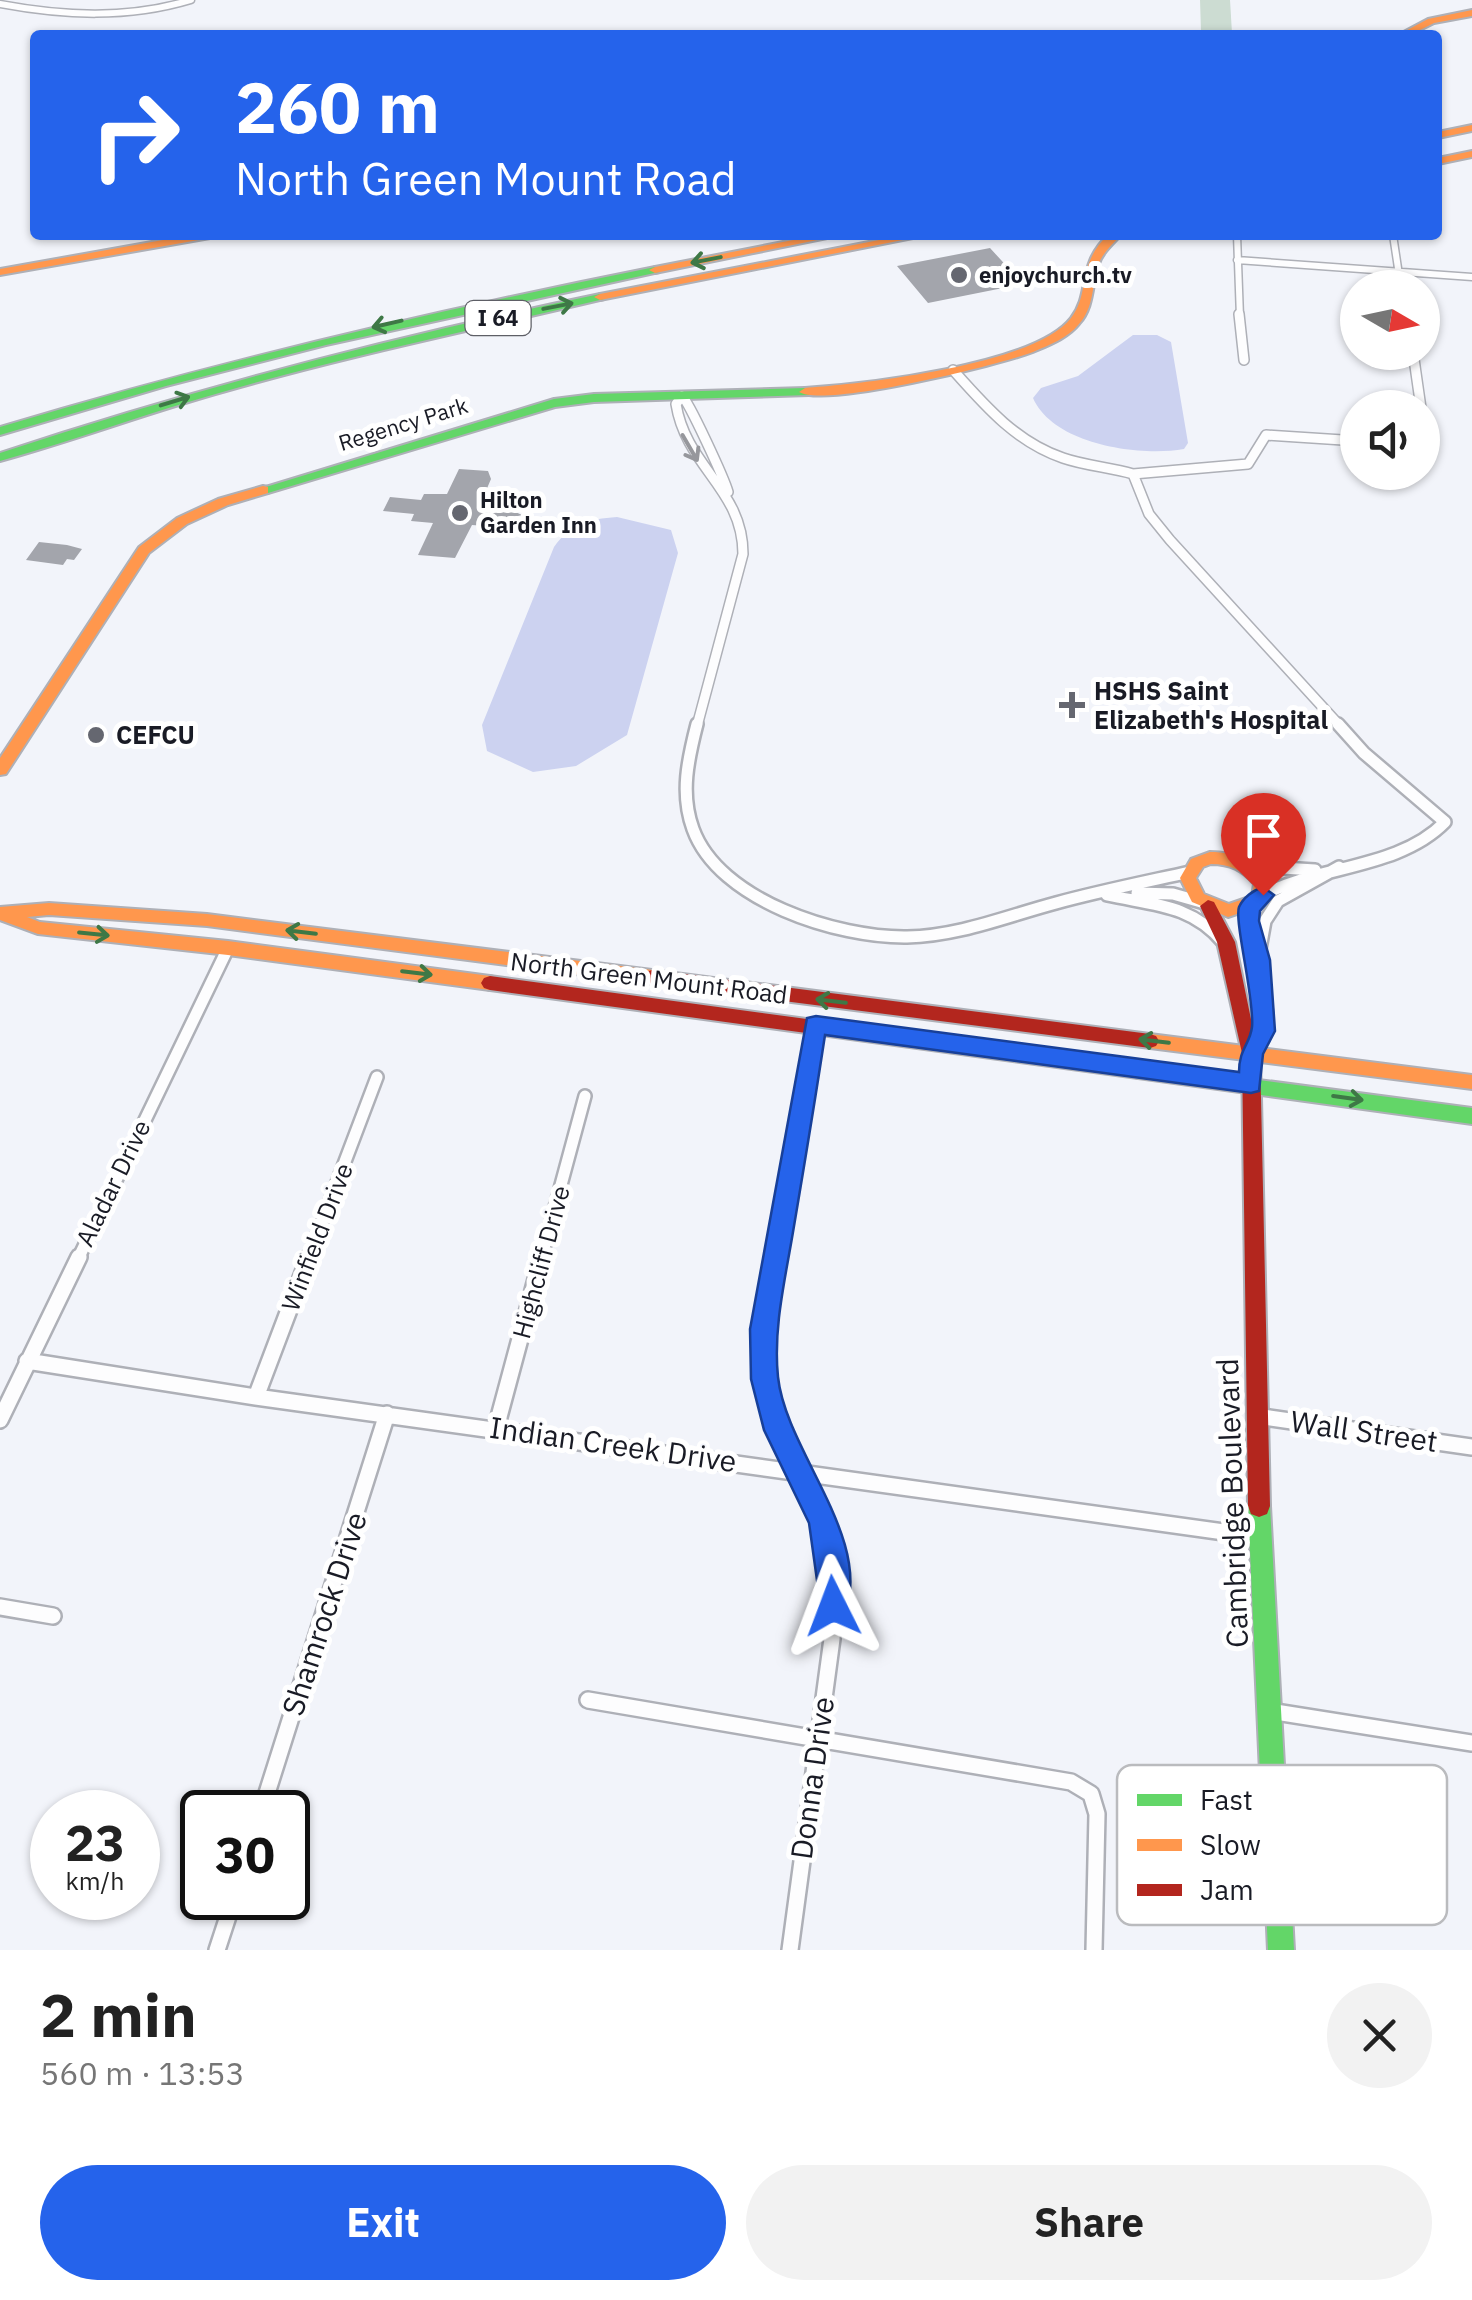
<!DOCTYPE html>
<meta charset="utf-8">
<style>
body{margin:0;font-family:"IBM Plex Sans",sans-serif;background:#f2f2f2;color:#222;height:100vh;display:flex;flex-direction:column;font-size:38px;white-space:nowrap}
*{box-sizing:border-box;margin:0}
p{font-size:32px;color:#767676}
.icon{flex:none;width:55px;height:55px;fill:none;stroke:currentColor;stroke-width:2;stroke-linecap:round;stroke-linejoin:round}
.map{position:relative;height:1950px;overflow:hidden}
.side{display:flex;flex-direction:column;background:#fff;flex:1}
.side>*{flex:none}
.guide{position:absolute;left:30px;top:30px;width:1412px;height:210px;border-radius:10px;box-shadow:0 2px 8px #0004;background:#2563eb;color:#fff;overflow:hidden}
.needle{width:65px;rotate:99deg}
.controls{position:absolute;left:1340px;top:270px;display:grid;gap:20px}
.controls a{display:grid;place-items:center;width:100px;height:100px;border-radius:50%;background:#fff;box-shadow:0 2px 8px #0004;font-size:50px}
.speed{position:absolute;left:30px;top:1790px;display:flex;gap:20px;font-size:50px;font-weight:700;text-align:center}
.speed>*{display:grid;place-content:center;width:130px;height:130px;border-radius:50%;background:#fff;box-shadow:0 2px 8px #0004;line-height:1}
.speed small{font-size:25px;font-weight:400}
.speed .limit{border:5px solid #111;border-radius:15px;background:#fff;color:#111}
.pin{position:absolute;display:grid;place-items:center;width:85px;height:85px;color:#fff;margin:-102px -42px;border-radius:50% 50% 50% 0;rotate:-45deg;box-shadow:0 0 10px #0007}
.pin .icon{rotate:45deg}
.me{position:absolute;width:110px;margin:-55px;rotate:357deg;stroke-linejoin:round;filter:drop-shadow(0 0 8px #0008)}
.turn{display:flex;align-items:center;gap:35px;height:210px;padding:0 40px;font-size:45px}
.turn .icon{width:130px;height:130px;stroke-width:2.5}
.turn b{display:block;font-size:70px;line-height:85px}
.round{display:grid;place-items:center;flex:none;width:105px;height:105px;border-radius:52px;background:#f2f2f2}
.headline{display:flex;align-items:center;justify-content:space-between;height:170px;padding:0 40px}
h1{font-size:60px;font-weight:700;line-height:75px}
.button{display:flex;gap:20px;margin-top:auto;padding:20px 40px}
.button a{flex:1;height:115px;border-radius:60px;background:#2563eb;color:#fff;font-size:40px;font-weight:700;line-height:115px;text-align:center}
.button a+a{background:#f2f2f2;color:#222}
.map>svg:first-child{display:block}
.green{fill:#ccdcd2}
.water{fill:#ccd2f0}
.building{fill:#a3a5ac}
.lines{fill:none;stroke-linecap:round;stroke-linejoin:round}
.street-far3-casing{stroke:#aeb0b7;stroke-width:9}
.street-far2-casing{stroke:#aeb0b7;stroke-width:12}
.street-far1-casing{stroke:#aeb0b7;stroke-width:16}
.street-casing{stroke:#aeb0b7;stroke-width:20}
.fast-casing{stroke:#aeb0b7;stroke-width:4}
.slow-casing{stroke:#aeb0b7;stroke-width:4}
.jam-casing{stroke:#aeb0b7;stroke-width:4}
.street-far3{stroke:#fdfdfe;stroke-width:6}
.street-far2{stroke:#fdfdfe;stroke-width:9}
.street-far1{stroke:#fdfdfe;stroke-width:11}
.street{stroke:#fdfdfe;stroke-width:15}
.fast{fill:#63d668;fill-rule:evenodd}
.slow{fill:#ff974d;fill-rule:evenodd}
.jam{fill:#b3261e;fill-rule:evenodd}
.oneway{stroke:#3e7846}
.oneway2{stroke:#96979c}
.route{fill:#2563eb;stroke:#184099;stroke-width:2.5}
.poi-dot{fill:#656770;stroke:#fff;stroke-width:4}
.labels{text-anchor:middle;stroke-width:10;stroke-linejoin:round;paint-order:stroke}
.far-poi-label{font-size:22px;font-weight:bold;fill:#191b25;stroke:#fff;text-anchor:start}
.shield{fill:#fff;stroke:#5e5f66;stroke-width:2.5}
.shield-label{font-size:22px;font-weight:bold;fill:#191b25}
.far-street-label{font-size:22px;fill:#191b25;stroke:#fff}
.poi-label{font-size:25px;font-weight:bold;fill:#191b25;stroke:#fff;text-anchor:start}
.street-label{font-size:25px;fill:#191b25;stroke:#fff}
.near-street-label{font-size:30px;fill:#191b25;stroke:#fff}
.key{fill:#fff;stroke:#babbbe;stroke-width:2.5}
.key-label{font-size:28px;fill:#191b25}
</style>
<div class="map">
<svg width="1472" height="1950" viewBox="0 0 1472 1950">
<rect width="100%" height="100%" fill="#f2f4fa"/>
<path class="green" d="M1200 0H1230L1232 33 1201 31Z"/>
<path class="water" d="M1133 335H1157L1171 342 1188 443 1184 449C1138 457 1053 444 1033 398L1041 388 1078 376Z
M617 517 671 530 678 553 627 735 576 766 533 772 487 751 482 725 554 547C571 523 588 519 617 517Z"/>
<path class="building" d="M990 248 1023 284 928 303 897 266Z
M459 469 488 471 491 479 482 500 507 502 509 509 522 515 506 519 499 527 472 525 455 558 418 555 433 523 411 521 414 514 383 511 390 497 421 500 424 494H447Z
M39 542 67 545 82 549 74 560 67 559 63 565 26 560Z"/>
<g class="lines">
<g class="street-far3-casing">
<path id="street-far3" d="M0 4C64 16 128 19 191 0
M1237 235 1240 317
M1393 235 1401 288
M1237 260 1472 277"/>
</g>
<g class="street-far2-casing">
<path id="street-far2" d="M1239 314 1244 360
M1413 352 1421 408
M953 370C985 406 1016 442 1063 458 1086 466 1110 467 1133 474L1149 514 1170 540 1340 726
M1422 418V434
M1133 474 1248 464 1266 435 1358 441
M697 726 743 554C743 489 686 467 676 404L682 396C689 402 724 478 728 492"/>
</g>
<g class="street-far1-casing">
<path id="street-far1" d="M697 724C688 759 680 794 693 829 719 901 838 938 907 937 959 936 1007 916 1056 903 1100 891 1145 882 1190 872
M1249 866 1315 870
M1137 893 1173 894 1201 902
M1107 895C1152 905 1191 904 1223 942
M1263 895C1320 865 1399 869 1445 822L1364 753 1338 724
M1258 960 1265 921 1278 901 1339 867
M78 1259 228 948
M308 1259 377 1077
M541 1259 585 1096
M775 1259 816 1025"/>
</g>
<g class="street-casing">
<path id="street" d="M776 1257 763 1329 765 1379 777 1429 824 1520 834 1572 832 1639 790 1950
M27 1361 256 1397 1260 1537
M256 1397 309 1257
M1256 1416 1472 1447
M0 1420 79 1257
M496 1428 542 1257
M0 1607 53 1616
M588 1700 1071 1782 1091 1794 1097 1814 1094 1950
M1269 1711 1472 1743
M261 1812 387 1414
M217 1950 234 1898"/>
</g>
<g class="fast-casing">
<path id="fast" d="M655 267 659 268V272L326 345 166 386 0 435V427C216 362 434 311 655 267Z
M600 294 606 297 604 299C478 329 351 355 226 391 150 412 76 440 0 461V453C197 388 397 336 600 294Z
M805 388 809 389V395L594 402 555 407 268 493H258L256 490 554 399 594 394Z
M1138 1064 1472 1108V1124L1138 1078 1132 1076 1129 1071 1132 1066Z
M1259 1495 1267 1498 1270 1506 1294 1950H1268L1248 1506 1251 1498Z"/>
</g>
<g class="slow-casing">
<path id="slow" d="M1472 10V16L1434 23 1410 35H1398L1428 19Z
M1472 125V131L1438 138V132Z
M1472 151V157L1438 164V158Z
M191 235H216L210 238 0 275V269Z
M819 235H842L655 273 649 270 655 267Z
M905 235H928L600 300 594 297 600 294Z
M1108 235H1121C1112 245 1102 253 1098 266 1092 285 1094 308 1079 324 1068 338 1049 345 1033 352 999 365 825 408 799 392L805 388C863 384 1035 365 1071 318 1091 292 1076 265 1108 235Z
M263 486 268 487V493L228 505 187 524 149 553 6 774 0 775V758L139 547 177 518 218 499Z
M1210 852C1236 852 1256 861 1271 883L1266 904 1228 917 1192 902 1180 878 1191 859ZM1211 864C1230 864 1242 870 1254 884L1252 896 1229 904 1204 894 1196 878 1203 867Z
M49 903 207 914 652 970 658 972 661 977 658 982 652 984 207 926 49 915 27 917 40 922 228 941 490 976 496 978 499 983 496 988 490 990 228 955 38 934 0 920V907Z
M1150 1034 1472 1075V1089L1150 1048 1144 1046 1141 1041 1144 1036Z"/>
</g>
<g class="jam-casing">
<path id="jam" d="M1208 900 1214 902 1235 942 1252 1024 1255 1014 1242 909 1244 905H1256L1273 1014 1260 1053 1270 1506 1267 1514 1259 1517 1251 1514 1248 1506 1242 1053 1217 942 1200 906Z
M652 970 1150 1034 1156 1036 1159 1041 1156 1046 1150 1048 652 984 646 982 643 977 646 972Z
M490 976 1138 1064 1144 1066 1147 1071 1144 1076 1138 1078 490 990 484 988 481 983 484 978Z"/>
</g>
<use href="#street-far3" class="street-far3"/>
<use href="#street-far2" class="street-far2"/>
<use href="#street-far1" class="street-far1"/>
<use href="#street" class="street"/>
<use href="#fast" class="fast"/>
<use href="#slow" class="slow"/>
<use href="#jam" class="jam"/>
</g>
<defs><path id="oneway-shaft" d="M-6 0H5M1.5-3L5.5 0L1.5 3" fill="none" stroke-width="1.6" stroke-linecap="round" stroke-linejoin="round" transform="scale(2.5)"/></defs>
<g class="oneway">
<use href="#oneway-shaft" transform="translate(706 260) rotate(169)"/>
<use href="#oneway-shaft" transform="translate(558 306) rotate(-11)"/>
<use href="#oneway-shaft" transform="translate(387 324) rotate(167)"/>
<use href="#oneway-shaft" transform="translate(175 401) rotate(-17)"/>
<use href="#oneway-shaft" transform="translate(301 932) rotate(-173)"/>
<use href="#oneway-shaft" transform="translate(94 934) rotate(6)"/>
<use href="#oneway-shaft" transform="translate(417 973) rotate(7)"/>
<use href="#oneway-shaft" transform="translate(831 1001) rotate(-173)"/>
<use href="#oneway-shaft" transform="translate(1154 1041) rotate(-173)"/>
<use href="#oneway-shaft" transform="translate(1348 1098) rotate(8)"/>
</g>
<use class="oneway2" href="#oneway-shaft" transform="translate(690 448) rotate(60)"/>
<path class="route" d="M1263 887 1274 895 1260 911 1259 921 1270 960 1275 1031 1263 1054 1259 1091 1251 1093 825 1035C815 1101 804 1167 793 1232 785 1280 773 1329 778 1377 786 1452 875 1540 844 1616L833 1620 822 1616 809 1523 764 1430 751 1379 750 1329 807 1018 816 1016 1239 1072C1239 1049 1250 1044 1252 1027 1255 1001 1234 921 1239 907 1243 898 1253 890 1263 887Z"/>
<g class="poi-dot">
<circle cx="959" cy="275" r="10"/>
<circle cx="460" cy="513" r="10"/>
<path d="M1067 690h10v10h10v10h-10v10h-10v-10h-10v-10h10z"/>
<circle cx="96" cy="735" r="10"/>
</g>
<g class="labels">
<g class="far-poi-label">
<text x="979" y="283">enjoychurch.tv</text>
<text x="480" y="508">Hilton<tspan x="480" dy="25">Garden Inn</tspan></text>
</g>
<rect class="shield" x="465.5" y="301" width="65" height="34" rx="8"/>
<g class="shield-label">
<text x="498" y="326">I 64</text>
</g>
<g class="far-street-label">
<text transform="translate(403 424) rotate(-17)" y="8">Regency Park</text>
</g>
<g class="poi-label">
<text x="1094" y="700">HSHS Saint<tspan x="1094" dy="29">Elizabeth's Hospital</tspan></text>
<text x="116" y="744">CEFCU</text>
</g>
<g class="street-label">
<text transform="translate(649 978) rotate(7)" y="9">North Green Mount Road</text>
<text transform="translate(113 1183) rotate(-64)" y="9">Aladar Drive</text>
<text transform="translate(317 1237) rotate(-69)" y="9">Winfield Drive</text>
<text transform="translate(541 1262) rotate(-75)" y="9">Highcliff Drive</text>
</g>
<g class="near-street-label">
<text transform="translate(1364 1432) rotate(8)" y="10">Wall Street</text>
<text transform="translate(613 1445) rotate(8)" y="10">Indian Creek Drive</text>
<text transform="translate(1233 1503) rotate(-92)" y="10">Cambridge Boulevard</text>
<text transform="translate(325 1614) rotate(-72)" y="10">Shamrock Drive</text>
<text transform="translate(813 1778) rotate(-82)" y="10">Donna Drive</text>
</g>
</g>
<rect x="1117" y="1765" width="330" height="160" rx="15" class="key"/>
<rect x="1137" y="1794" width="45" height="12" fill="#63d668"/>
<rect x="1137" y="1839" width="45" height="12" fill="#ff974d"/>
<rect x="1137" y="1884" width="45" height="12" fill="#b3261e"/>
<g class="key-label">
<text x="1200" y="1810">Fast</text>
<text x="1200" y="1855">Slow</text>
<text x="1200" y="1900">Jam</text>
</g>
</svg>
<div class="controls">
<a><svg class="needle" viewBox="-14 -14 28 28"><path d="M0-13l5 13h-10z" fill="#e53935"/><path d="M0 13l5-13h-10z" fill="#767676"/></svg></a>
<a><svg class="icon" aria-label="sound" viewBox="0 0 24 24"><path d="M4 9h4l5-4v14l-5-4H4zM17 9q2 3 0 6"/></svg></a>
</div>
<div class="speed"><div>23<small>km/h</small></div><div class="limit">30</div></div>
<div class="pin" style="left:1263px;top:895px;background:#d93025"><svg class="icon" aria-label="arrive" viewBox="0 0 24 24"><path d="M6 21V4h12l-3 4 3 4H6"/></svg></div>
<svg class="me" style="left:833px;top:1606px" viewBox="-20 -20 40 40"><path d="M0-17L14 15 0 8-14 15z" fill="#2563eb" stroke="#fff" stroke-width="4"/></svg>
<div class="guide">
<div class="turn"><svg class="icon" aria-label="right" viewBox="0 0 24 24"><path d="M7 20v-9h11M14 6l5 5-5 5"/></svg><div><b>260 m</b>North Green Mount Road</div></div>
</div>
</div>
<section class="side">
<div class="headline"><div><h1>2 min</h1><p>560 m · 13:53</p></div><a class="round"><svg class="icon" aria-label="close" viewBox="0 0 24 24"><path d="M6 6l12 12M18 6L6 18"/></svg></a></div>
<div class="button"><a>Exit</a><a>Share</a></div>
</section>
